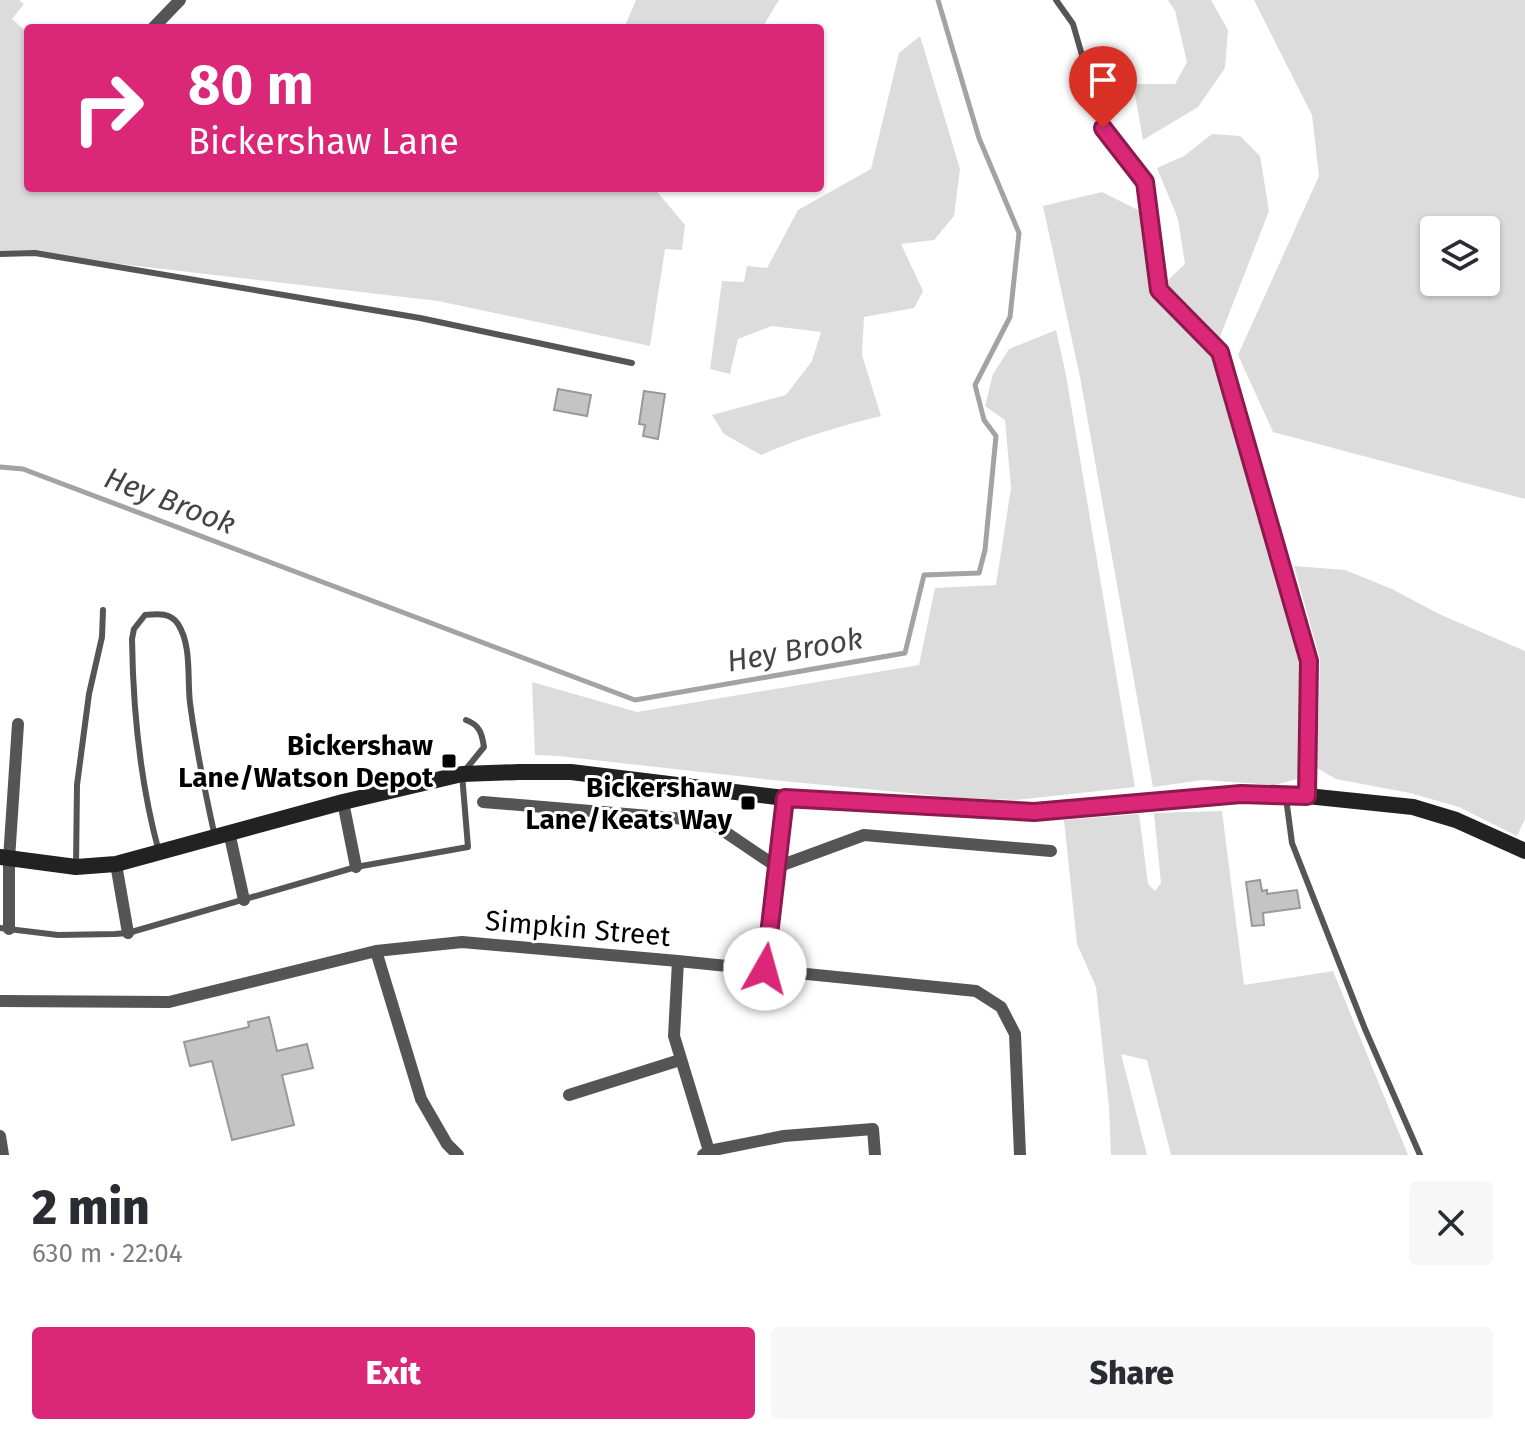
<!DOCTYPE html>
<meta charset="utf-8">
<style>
body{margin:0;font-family:"Fira Sans",sans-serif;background:#f7f7f7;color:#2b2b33;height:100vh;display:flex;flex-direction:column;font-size:30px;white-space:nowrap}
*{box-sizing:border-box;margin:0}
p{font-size:26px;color:#7c7c81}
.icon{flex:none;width:44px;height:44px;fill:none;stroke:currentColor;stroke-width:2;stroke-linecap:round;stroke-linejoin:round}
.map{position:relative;height:1155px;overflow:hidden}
.panel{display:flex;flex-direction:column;background:#fff;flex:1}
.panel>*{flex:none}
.hud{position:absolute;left:24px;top:24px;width:800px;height:168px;border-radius:8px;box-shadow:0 2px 6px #0004;background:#db2777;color:#fff;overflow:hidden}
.controls{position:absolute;left:1420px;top:216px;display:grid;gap:16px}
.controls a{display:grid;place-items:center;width:80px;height:80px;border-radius:8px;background:#fff;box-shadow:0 2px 6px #0004;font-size:40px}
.pin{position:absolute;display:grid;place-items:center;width:68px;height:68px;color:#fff;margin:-82px -34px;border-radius:50% 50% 50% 0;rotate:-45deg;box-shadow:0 0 8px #0007}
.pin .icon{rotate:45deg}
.me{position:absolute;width:88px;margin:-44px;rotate:7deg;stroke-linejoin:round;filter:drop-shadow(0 0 6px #0008)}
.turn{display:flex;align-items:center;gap:28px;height:168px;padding:0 32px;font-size:36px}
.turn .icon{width:104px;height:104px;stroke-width:2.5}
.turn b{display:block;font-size:56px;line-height:68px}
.round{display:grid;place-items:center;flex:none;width:84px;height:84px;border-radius:8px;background:#f7f7f7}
.head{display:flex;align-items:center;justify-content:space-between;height:136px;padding:0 32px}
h1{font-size:48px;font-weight:800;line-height:60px}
.primary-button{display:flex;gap:16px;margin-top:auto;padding:16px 32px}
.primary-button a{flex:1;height:92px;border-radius:8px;background:#db2777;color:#fff;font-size:32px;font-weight:800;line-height:92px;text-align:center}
.primary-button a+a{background:#f7f7f7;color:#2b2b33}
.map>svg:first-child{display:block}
.green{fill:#dcdcdc;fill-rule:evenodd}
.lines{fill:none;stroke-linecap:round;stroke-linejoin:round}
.stream{stroke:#a3a3a3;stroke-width:5}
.building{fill:#c4c4c4;stroke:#999;stroke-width:2}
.service{stroke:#555;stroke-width:6}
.minor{stroke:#555;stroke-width:12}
.secondary{stroke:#222;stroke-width:16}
.route-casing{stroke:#8e194d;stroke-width:20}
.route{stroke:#db2777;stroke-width:14}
.poi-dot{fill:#000;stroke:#fff;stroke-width:3}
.labels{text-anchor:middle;stroke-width:6;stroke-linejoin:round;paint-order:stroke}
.poi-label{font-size:28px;font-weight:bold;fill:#000;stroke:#fff;text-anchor:end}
.street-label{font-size:28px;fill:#000;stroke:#fff}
.water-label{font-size:30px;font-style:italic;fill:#444;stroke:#fff}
</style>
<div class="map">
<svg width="1525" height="1155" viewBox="0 0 1525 1155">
<rect width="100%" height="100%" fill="#fff"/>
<path class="green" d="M0 0H19L24 4 12 19 28 33V188H654L685 225 682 250 665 249 650 346 438 301 51 256 0 255Z
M636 0H779L762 28H624Z
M1168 0H1211L1228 30 1225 68 1198 107 1143 140 1133 84H1175L1187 62 1175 11Z
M1254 0H1525V499L1273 432 1238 355 1319 176 1312 115ZM1434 230H1486V282H1434Z
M920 36 960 169 954 216 934 240 901 244 923 291 914 308 864 317 862 355 881 416C840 426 800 438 761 455L724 434 712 415 786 395 812 361 821 332 772 326 738 339 730 374 710 369 722 281 744 282 747 266 767 268 798 210 871 169 899 53Z
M1212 134 1240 136 1260 156 1269 211 1218 342 1169 292 1168 280 1185 264 1178 219 1157 168 1184 156Z
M1102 192 1140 211 1154 295 1213 357 1300 661 1303 749 1297 779 1275 785 1203 780 1153 787 1080 377 1043 206Z
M1056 330 1066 375 1135 787 1016 800 960 798 772 780 558 756 535 755 532 682 637 712 919 665 935 588 996 585 1011 488 1005 420 985 406 993 374 1009 349Z
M1294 566 1345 570 1392 589 1439 614 1525 651V819L1517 836 1459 807 1410 793 1336 779 1317 768 1320 659Z
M1222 811 1244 985 1333 971 1408 1155H1171L1147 1060 1121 1054 1147 1155H1111L1109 1107 1096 987 1077 944 1064 820 1139 814 1148 884 1155 891 1161 883 1154 813Z"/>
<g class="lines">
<path class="stream" d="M0 467 23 469 635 700 905 653 924 575 979 573 985 550 996 436 984 420 975 385 1010 317 1019 233 979 138 938 0"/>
</g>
<path class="building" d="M558 389 591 395 587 416 554 410Z
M644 391 665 394 658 439 643 436 645 425 639 424Z
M1260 880 1262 891 1267 890V894L1297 890 1300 908 1263 913 1264 925 1252 926 1246 882Z
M269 1017 277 1051 307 1044 313 1068 282 1075 294 1125 232 1140 212 1061 190 1066 184 1042 249 1027 248 1022Z"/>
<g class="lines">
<path class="service" d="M1056 0 1073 24 1103 128 1145 182 1159 290 1220 352 1309 661 1307 794
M0 254 35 253 420 318 632 363
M1286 798 1292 843 1365 1029 1420 1155
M159 852C140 783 133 710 132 639L134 629 145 615C157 614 170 612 178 624 192 646 187 678 190 703 196 748 205 792 215 837
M76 867 77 785 89 694 102 637 103 610
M0 928 58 935 115 934 128 933 356 867 468 847 462 774 484 747C482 734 480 725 466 720"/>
<path class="minor" d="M153 28 180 0
M343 802 356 867
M483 802 709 821 777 867 864 835 1051 851
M229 832 244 900
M116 864 128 933
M9 929V859L18 724
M376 951 421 1099 447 1144 458 1155
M678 961 674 1036 709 1151
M765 969 785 798
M0 1001 169 1002 376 951 462 942 678 961 976 991 1001 1007 1015 1034 1020 1155
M569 1095 680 1060
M0 1136 3 1155
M703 1155 709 1151 784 1136 873 1129 875 1155"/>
<path class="secondary" d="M0 857 76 867 116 864 343 802 462 774 519 772H571L785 798 1034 812 1241 794 1307 796 1413 807 1456 820 1525 851"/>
</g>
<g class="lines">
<g class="route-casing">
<path id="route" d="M765 969 785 798 1034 812 1241 794 1307 796 1309 661 1220 352 1159 290 1145 182 1103 128"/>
</g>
<use href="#route" class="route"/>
</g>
<g class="poi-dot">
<rect x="441" y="753" width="16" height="16" rx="4"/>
<rect x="740" y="795" width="16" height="16" rx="4"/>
</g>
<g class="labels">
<g class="poi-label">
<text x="433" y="755">Bickershaw<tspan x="433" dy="32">Lane/Watson Depot</tspan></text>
<text x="732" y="797">Bickershaw<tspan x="732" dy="32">Lane/Keats Way</tspan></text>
</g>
<g class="street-label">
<text transform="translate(578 928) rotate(5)" y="10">Simpkin Street</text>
</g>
<g class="water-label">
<text transform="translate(170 501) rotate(21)" y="10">Hey Brook</text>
<text transform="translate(795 650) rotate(-10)" y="10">Hey Brook</text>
</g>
</g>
</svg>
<div class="controls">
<a><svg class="icon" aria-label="layers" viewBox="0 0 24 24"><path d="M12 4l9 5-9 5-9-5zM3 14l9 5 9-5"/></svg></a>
</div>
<div class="pin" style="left:1103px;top:128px;background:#d93025"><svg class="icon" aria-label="arrive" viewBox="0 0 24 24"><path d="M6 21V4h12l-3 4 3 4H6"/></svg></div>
<svg class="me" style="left:765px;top:969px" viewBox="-20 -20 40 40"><circle r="19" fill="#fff"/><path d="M0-13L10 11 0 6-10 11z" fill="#db2777"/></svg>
<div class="hud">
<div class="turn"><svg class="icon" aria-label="right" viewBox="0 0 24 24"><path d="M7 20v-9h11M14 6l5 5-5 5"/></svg><div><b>80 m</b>Bickershaw Lane</div></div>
</div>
</div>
<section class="panel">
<div class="head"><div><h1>2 min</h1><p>630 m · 22:04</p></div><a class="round"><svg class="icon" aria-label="close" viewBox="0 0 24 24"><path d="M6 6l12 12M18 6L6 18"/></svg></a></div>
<div class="primary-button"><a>Exit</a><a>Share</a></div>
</section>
